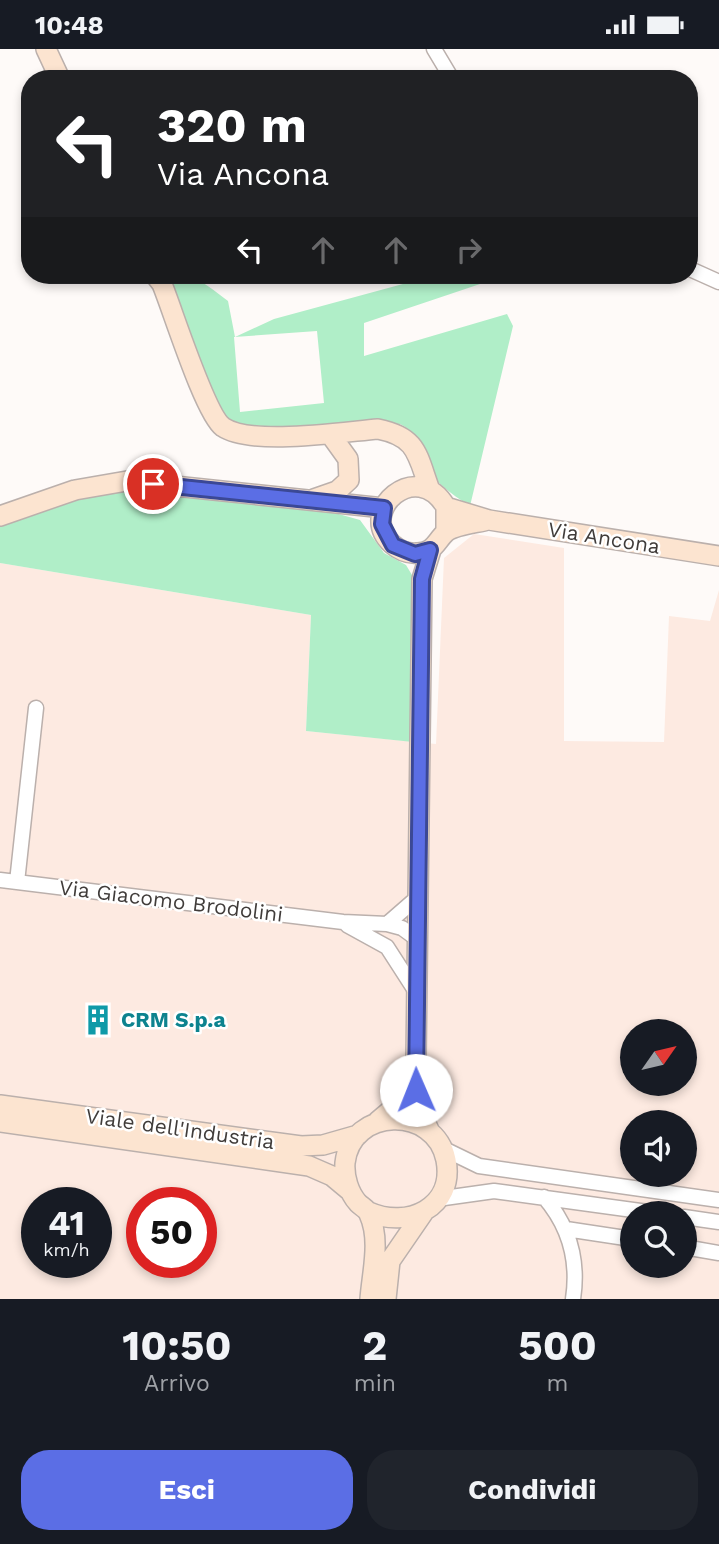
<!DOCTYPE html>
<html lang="it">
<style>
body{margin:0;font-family:"Work Sans",sans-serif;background:#20242c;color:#f1f3f6;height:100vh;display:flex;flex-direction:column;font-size:26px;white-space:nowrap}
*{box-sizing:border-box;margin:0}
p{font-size:23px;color:#9ea1a6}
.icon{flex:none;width:38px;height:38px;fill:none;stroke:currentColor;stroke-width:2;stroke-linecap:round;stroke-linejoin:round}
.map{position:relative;height:1250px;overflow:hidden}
.panel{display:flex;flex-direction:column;background:#171b24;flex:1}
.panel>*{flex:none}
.banner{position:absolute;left:21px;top:21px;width:677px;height:214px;border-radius:28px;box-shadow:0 4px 10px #0003;background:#202124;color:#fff;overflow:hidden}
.needle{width:46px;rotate:56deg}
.controls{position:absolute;left:620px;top:970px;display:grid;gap:14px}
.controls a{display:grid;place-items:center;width:77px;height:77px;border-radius:50%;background:#171b24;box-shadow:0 4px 10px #0003;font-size:35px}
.speed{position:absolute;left:21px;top:1138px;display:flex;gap:14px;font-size:35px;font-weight:700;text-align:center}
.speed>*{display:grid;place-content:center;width:91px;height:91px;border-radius:50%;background:#171b24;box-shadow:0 4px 10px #0003;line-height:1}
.speed small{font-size:18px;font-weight:400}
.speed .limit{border:10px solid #d22;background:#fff;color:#111}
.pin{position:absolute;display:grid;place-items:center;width:60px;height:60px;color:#fff;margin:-30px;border:4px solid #fff;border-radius:50%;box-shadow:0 2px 7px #0007}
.me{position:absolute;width:77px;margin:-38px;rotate:359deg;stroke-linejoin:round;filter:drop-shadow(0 0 5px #0008)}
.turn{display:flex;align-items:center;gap:24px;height:147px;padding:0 21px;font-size:32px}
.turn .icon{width:91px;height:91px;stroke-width:2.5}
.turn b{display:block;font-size:49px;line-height:60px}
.lanes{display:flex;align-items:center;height:66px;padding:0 21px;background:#0003;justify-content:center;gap:35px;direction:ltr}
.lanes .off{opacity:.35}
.eta{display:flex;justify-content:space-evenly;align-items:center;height:119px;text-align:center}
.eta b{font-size:42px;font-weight:700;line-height:49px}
.button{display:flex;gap:14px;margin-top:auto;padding:14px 21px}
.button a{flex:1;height:80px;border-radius:28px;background:#5b6ee5;color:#fff;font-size:28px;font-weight:700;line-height:80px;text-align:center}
.button a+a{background:#20242c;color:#f1f3f6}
.status{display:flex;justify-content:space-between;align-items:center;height:49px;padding:0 35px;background:#171b24;direction:ltr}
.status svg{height:19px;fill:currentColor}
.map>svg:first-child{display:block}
.built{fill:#fdeae1;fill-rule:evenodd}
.green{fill:#b0eec8;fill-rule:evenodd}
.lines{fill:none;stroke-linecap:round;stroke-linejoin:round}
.street-casing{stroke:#bbb0ac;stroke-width:17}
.secondary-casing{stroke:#bbb0ac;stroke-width:22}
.street{stroke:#fff;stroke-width:14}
.secondary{stroke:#fce4d0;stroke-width:19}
.route-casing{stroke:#3b4895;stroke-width:18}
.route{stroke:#5b6ee5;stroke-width:12}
.labels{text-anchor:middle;stroke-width:5;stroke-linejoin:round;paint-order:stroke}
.street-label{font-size:21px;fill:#403c3a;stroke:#fff}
.culture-label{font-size:21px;font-weight:bold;fill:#0d838f;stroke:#fff;text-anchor:start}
</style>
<div class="status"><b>10:48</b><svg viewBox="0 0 49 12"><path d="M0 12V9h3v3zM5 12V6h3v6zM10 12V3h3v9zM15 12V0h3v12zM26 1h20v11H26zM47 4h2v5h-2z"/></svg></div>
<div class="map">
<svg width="719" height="1250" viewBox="0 0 719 1250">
<rect width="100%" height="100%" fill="#fefaf8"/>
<path class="built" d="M474 485 564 499V692L664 693 669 567 710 572 719 541V1250H0V514L311 566 306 682 436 695 444 509ZM632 982H684V1034H632ZM632 1073H684V1125H632ZM37 1153H96V1213H37ZM142 1153H201V1213H142ZM632 1164H684V1216H632Z"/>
<path class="green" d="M436 226H493L492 231 364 274V307L507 265 513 277 470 457C456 448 436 435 429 420 419 401 421 386 400 375L249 381 235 375 222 366 213 348 172 235C193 220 210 239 228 252L235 288 274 270ZM317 282 324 354 240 363 234 288Z
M127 441 335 464 360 471 384 504 406 516 412 526 413 693 306 682 311 566 0 514V475L87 446Z"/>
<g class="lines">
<g class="street-casing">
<path id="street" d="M434 0 452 30
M690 220 719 233
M0 831 343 873 387 875 418 848
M17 833 36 659
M387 875 402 879 417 890
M347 876 387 898 416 943
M442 1099 479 1117 719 1151
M544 1148C569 1177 579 1211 573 1250
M437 1150 494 1142 655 1164
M684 1168 719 1173
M566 1180 632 1190
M684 1198 719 1204"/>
</g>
<g class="secondary-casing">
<path id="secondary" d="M46 0 60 30
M155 226 162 235C173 262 205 365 223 378 251 397 342 383 378 380 418 388 417 406 430 441
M314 450 337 442 349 431 348 410 330 385
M446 458 489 471 719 507
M0 467 75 441 127 432 384 459
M446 483V458C417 408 356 462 392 495 399 501 408 505 417 504 434 504 436 492 446 483 455 476 477 474 488 471
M0 1056 301 1097 323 1096 358 1086
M378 1072 397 1056 412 1021
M0 1073 309 1117 332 1127 350 1142
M429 1081 419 1059 416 1010 422 530 431 501
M369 1163C407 1180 455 1159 446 1111 435 1056 351 1058 345 1114 344 1128 349 1144 358 1154 362 1158 367 1160 369 1165 381 1191 372 1223 370 1250
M386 1250 390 1212 423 1164"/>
</g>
<use href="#street" class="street"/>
<use href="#secondary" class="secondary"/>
</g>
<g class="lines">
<g class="route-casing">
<path id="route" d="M153 435 384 459 382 475 393 496 415 505 430 501 422 530 416 1041"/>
</g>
<use href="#route" class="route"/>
</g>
<defs>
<g id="building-bare" transform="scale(2.415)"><path d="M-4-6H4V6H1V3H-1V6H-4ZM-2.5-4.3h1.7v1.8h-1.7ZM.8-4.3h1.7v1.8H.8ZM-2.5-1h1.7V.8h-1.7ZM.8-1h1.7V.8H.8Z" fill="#0f9aa8" stroke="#fff" stroke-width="2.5" paint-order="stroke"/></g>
</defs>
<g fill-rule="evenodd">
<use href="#building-bare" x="98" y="971"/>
</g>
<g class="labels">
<g class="street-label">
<text transform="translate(604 489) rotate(9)" y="7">Via Ancona</text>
<text transform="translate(171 852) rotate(7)" y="7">Via Giacomo Brodolini</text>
<text transform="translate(180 1080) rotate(8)" y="7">Viale dell'Industria</text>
</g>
<g class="culture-label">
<text x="121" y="978">CRM S.p.a</text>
</g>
</g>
</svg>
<div class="controls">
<a><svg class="needle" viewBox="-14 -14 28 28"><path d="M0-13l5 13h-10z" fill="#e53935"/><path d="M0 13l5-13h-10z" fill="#9ea1a6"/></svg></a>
<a><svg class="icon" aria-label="sound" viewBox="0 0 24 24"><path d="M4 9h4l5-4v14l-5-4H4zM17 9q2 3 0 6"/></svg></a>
<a><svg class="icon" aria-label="search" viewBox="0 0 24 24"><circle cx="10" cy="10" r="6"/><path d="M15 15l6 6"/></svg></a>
</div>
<div class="speed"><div>41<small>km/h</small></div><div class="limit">50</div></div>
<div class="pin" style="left:153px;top:435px;background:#d93025"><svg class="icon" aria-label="arrive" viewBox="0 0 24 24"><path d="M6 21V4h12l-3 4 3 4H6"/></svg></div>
<svg class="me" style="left:416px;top:1041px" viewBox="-20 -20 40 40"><circle r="19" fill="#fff"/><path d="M0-13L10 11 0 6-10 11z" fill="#5b6ee5"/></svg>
<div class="banner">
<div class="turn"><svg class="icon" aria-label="left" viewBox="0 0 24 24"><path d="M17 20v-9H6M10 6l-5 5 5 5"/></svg><div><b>320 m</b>Via Ancona</div></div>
<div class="lanes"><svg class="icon" aria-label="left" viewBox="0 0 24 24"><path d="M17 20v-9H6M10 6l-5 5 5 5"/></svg><svg class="icon off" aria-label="ahead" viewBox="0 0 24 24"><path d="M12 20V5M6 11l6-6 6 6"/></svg><svg class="icon off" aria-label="ahead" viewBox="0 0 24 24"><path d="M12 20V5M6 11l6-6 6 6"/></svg><svg class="icon off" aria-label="right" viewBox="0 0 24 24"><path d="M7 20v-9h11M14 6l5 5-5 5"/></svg></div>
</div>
</div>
<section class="panel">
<div class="eta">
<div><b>10:50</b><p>Arrivo</p></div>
<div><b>2</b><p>min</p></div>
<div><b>500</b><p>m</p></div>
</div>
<div class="button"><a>Esci</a><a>Condividi</a></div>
</section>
